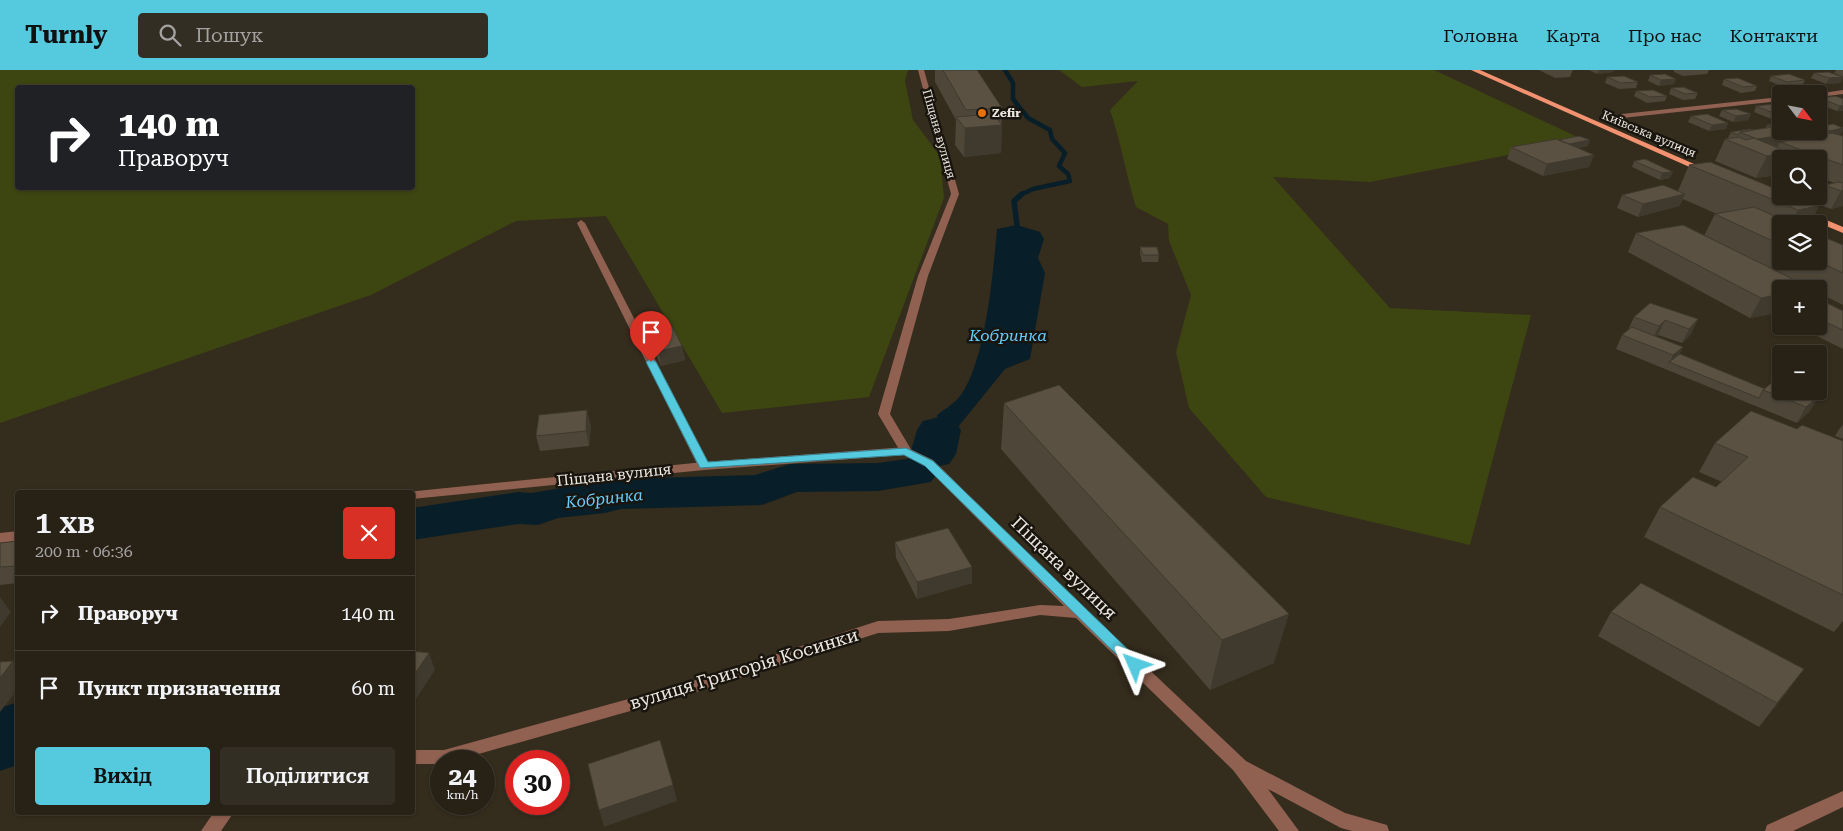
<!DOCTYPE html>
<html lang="uk">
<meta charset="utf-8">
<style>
body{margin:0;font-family:"Roboto Serif",serif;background:#332e23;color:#f1f3f6;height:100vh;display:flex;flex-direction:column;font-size:19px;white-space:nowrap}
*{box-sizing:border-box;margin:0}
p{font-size:16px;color:#a4a3a1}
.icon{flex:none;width:28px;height:28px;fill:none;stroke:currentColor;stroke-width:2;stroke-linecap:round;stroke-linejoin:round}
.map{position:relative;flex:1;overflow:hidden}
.panel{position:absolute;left:15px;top:420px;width:400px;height:325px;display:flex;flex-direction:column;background:#272116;border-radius:5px;box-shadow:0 1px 4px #0004,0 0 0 1px #433e35}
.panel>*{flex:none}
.top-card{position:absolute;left:15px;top:15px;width:400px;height:105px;border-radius:5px;box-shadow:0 1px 4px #0004,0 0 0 1px #433e35;background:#202124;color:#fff;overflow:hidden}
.needle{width:32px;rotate:122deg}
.buttons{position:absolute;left:1772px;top:15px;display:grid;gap:10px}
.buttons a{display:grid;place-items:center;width:55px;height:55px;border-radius:5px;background:#272116;box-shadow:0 1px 4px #0004,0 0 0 1px #433e35;font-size:25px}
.speed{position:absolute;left:430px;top:680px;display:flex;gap:10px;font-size:25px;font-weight:700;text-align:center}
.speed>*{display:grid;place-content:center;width:65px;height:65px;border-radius:50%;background:#272116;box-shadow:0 1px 4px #0004,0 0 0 1px #433e35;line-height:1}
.speed small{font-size:12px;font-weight:400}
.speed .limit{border:8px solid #d22;background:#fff;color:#111}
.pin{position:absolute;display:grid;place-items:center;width:42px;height:42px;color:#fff;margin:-51px -21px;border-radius:50% 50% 50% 0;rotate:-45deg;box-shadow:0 0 5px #0007}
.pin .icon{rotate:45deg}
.me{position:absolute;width:55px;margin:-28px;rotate:313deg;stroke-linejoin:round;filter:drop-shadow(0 0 4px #0008)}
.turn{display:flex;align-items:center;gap:18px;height:105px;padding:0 20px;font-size:22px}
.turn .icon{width:65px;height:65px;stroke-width:2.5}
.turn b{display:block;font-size:35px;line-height:42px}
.round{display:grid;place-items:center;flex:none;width:52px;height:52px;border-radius:5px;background:#332e23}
.summary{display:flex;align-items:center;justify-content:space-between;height:85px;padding:0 20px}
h1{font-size:30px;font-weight:600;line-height:38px}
.button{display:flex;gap:10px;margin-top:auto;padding:10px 20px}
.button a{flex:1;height:58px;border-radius:5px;background:#55cadf;color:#111;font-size:20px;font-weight:600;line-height:58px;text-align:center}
.button a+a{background:#332e23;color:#f1f3f6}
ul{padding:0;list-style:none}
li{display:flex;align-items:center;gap:15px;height:75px;padding:0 20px;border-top:1px solid #433e35}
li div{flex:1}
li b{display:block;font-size:19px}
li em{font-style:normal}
header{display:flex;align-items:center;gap:30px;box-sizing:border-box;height:70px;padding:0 25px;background:#55cadf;color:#111}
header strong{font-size:24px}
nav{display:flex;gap:28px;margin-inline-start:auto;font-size:18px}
.search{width:350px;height:45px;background:#332e23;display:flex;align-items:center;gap:12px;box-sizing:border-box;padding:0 18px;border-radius:5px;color:#a4a3a1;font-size:19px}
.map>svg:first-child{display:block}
.green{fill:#3d4611;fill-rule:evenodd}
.water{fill:#081f29}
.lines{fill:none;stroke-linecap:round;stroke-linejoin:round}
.stream-far1{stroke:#081f29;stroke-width:4.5}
.stream{stroke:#081f29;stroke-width:5.5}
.river{fill:#081f29;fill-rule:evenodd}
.lane{fill:#906151;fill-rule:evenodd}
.street{fill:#906151;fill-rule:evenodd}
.primary{fill:#f29271;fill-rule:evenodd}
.wall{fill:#4d4639}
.shaded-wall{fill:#3f392e}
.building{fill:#5a5142;stroke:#3f392e}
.route{fill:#55cadf;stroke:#378391}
.food-dot{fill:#e8710a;stroke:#18150e;stroke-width:2}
.labels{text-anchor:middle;stroke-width:5;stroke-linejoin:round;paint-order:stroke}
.far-poi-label{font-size:12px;font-weight:bold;fill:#ede8df;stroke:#18150e;text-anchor:start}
.far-street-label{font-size:12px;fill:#ede8df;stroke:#18150e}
.street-label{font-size:15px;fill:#ede8df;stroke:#18150e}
.water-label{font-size:16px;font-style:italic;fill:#67cdff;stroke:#18150e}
.near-street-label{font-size:18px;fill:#ede8df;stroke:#18150e}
</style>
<header>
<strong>Turnly</strong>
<div class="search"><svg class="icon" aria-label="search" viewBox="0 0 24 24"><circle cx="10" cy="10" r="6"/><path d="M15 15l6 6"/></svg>Пошук</div>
<nav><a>Головна</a><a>Карта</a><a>Про нас</a><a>Контакти</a></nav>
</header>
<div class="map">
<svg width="1843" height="761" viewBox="0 0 1843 761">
<rect width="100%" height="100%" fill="#342c1d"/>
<path class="green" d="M0 0H908L905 11 913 50 940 86 944 128 869 327 722 343 606 146 516 151 371 225 0 353ZM18 18H412V118H18Z
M1059 0H1434L1584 70 1370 112 1273 107 1390 238 1531 245 1470 475 1266 427 1189 338 1176 282 1191 225 1169 171 1168 154 1136 137C1126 105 1121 72 1110 40L1138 11 1082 17Z"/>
<path class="water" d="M1017 155 1040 162 1044 169 1038 188 1045 203 1030 289 1005 299 958 357 939 360 937 345C945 339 956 332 961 325 986 289 993 203 997 159Z"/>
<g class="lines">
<path class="stream-far1" d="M1005 0 1013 13V29L1028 48 1050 60 1052 69 1065 83 1059 96 1068 104 1070 111 1033 119 1020 125"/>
<path class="stream" d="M1017 155 1014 131 1022 124"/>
<path class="river" d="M939 347 955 351 961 360 956 384 949 394 935 397 938 402 931 412 878 421 797 422 762 435 621 439 605 443 558 448 538 455 518 454 412 470V438L518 422 531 423 616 409 755 405 790 394 878 393 913 388 910 384 917 360 923 351Z
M18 632V695L0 701V638Z"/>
<path class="lane" d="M918 0H924L959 124 928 206 890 344 912 381 906 385 900 381 878 344 918 206 951 124Z
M581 150 585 153 710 396 709 399H699L698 396 577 153Z"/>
<path class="street" d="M1843 20V24L1819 27V24H1816Z
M1781 27V31L1622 48 1618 46 1622 44Z
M906 377 933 390 1085 539 1246 691 1345 743 1387 755 1389 761H1352L1341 758 1268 719 1299 761H1279L1233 700 1076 548 1040 545 949 561 878 563 690 624 454 691H441V694H412V680H444L690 612 878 551 949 549 1040 535 1064 536 925 396 904 385 704 400 412 429V422H407L704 392Z
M18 461V471L0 473V463Z
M1843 721V737L1793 761H1765L1767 755Z
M214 742H234L221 761H201Z"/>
<path class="primary" d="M1471 0H1480L1710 101 1703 103Z
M1798 138 1843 157V163L1795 143 1794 141Z"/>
</g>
<path class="wall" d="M935 0H977L1002 38 1001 83 964 87 955 75 956 50 935 12Z
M1539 0H1573L1570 7 1555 8Z
M1589 0H1614L1613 2 1597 4Z
M1674 0H1709L1707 4 1683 6 1674 2Z
M1836 0H1843V7L1834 3Z
M1814 3 1843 7 1840 13 1826 14 1811 8Z
M1650 5 1676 9 1674 14 1659 16 1648 11Z
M1771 6 1805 10 1802 16 1784 17 1769 11Z
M1607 7 1638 12 1636 18 1619 19 1605 13Z
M1724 9 1757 16 1755 21 1741 23 1722 15Z
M1671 18 1698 23 1695 29 1683 30 1669 24Z
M1636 21 1667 26 1665 31 1647 33 1634 26Z
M1819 28 1843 29V41H1837L1819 34Z
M1756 36 1781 37 1774 50 1754 42Z
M1722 40 1751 44 1748 50 1733 52 1719 46Z
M1691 46 1728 53 1726 59 1709 61 1688 52Z
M1779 52 1793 69 1821 65 1816 63V61H1819V57L1841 64 1838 65 1843 66V136L1831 139 1815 133 1825 115 1834 113 1819 107V89H1781L1779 105 1756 108 1715 91 1725 69 1730 68H1728L1731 62 1765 59 1767 55Z
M1588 76 1578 78 1594 85 1589 97 1543 106 1507 89 1511 77Z
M1645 89 1670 108 1660 110 1632 97 1634 91Z
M1689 95 1795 126 1810 154H1781V191H1819L1843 175V235L1819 223V219H1781V242L1750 248 1628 182 1636 163 1704 166 1715 144H1717L1683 129 1679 136 1638 147 1617 138 1622 125 1678 121Z
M1140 177 1159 185 1158 192H1142L1140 183Z
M1819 229 1843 241V279L1797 256H1819Z
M1634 247 1698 249 1691 264 1682 273 1658 265 1656 267 1680 284 1765 319 1806 321 1810 341 1797 353 1616 279 1622 265 1628 260Z
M648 259 682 276 685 290 661 296 651 274Z
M1004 333 1274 593 1210 620 1001 379Z
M591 355 589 376 540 381 536 366Z
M1843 355V369L1835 366 1840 358Z
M1797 359 1843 371V551L1834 562 1644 467 1660 437 1716 417 1722 412 1699 402 1715 373Z
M18 471V513L0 515V473Z
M895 472 972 497V513L917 529 896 488Z
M1611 542 1804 599 1786 623 1759 657 1598 566Z"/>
<path class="shaded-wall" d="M1599 0H1614L1613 2 1597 4Z
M1843 7 1840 13 1826 14 1829 8Z
M1676 9 1674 14 1659 16 1661 10Z
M1843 35V41H1837L1840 36Z
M1828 38 1825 44 1819 45V39Z
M1751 44 1748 50 1733 52 1736 46Z
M1776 44H1781V49L1774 50Z
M1728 53 1726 59 1709 61 1712 55Z
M1002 55 1001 83 964 87 965 58Z
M1843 58V61L1841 64 1827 66 1830 61Z
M1797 63 1790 76 1780 72 1773 85 1790 83 1787 89H1781V99L1779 105 1756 108 1767 86 1751 80 1757 69Z
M1590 70 1588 76 1556 82 1558 76Z
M1594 85 1589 97 1543 106 1547 94Z
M1673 102 1670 108 1660 110 1662 103Z
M1843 120V136L1831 139 1841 121Z
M1685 124 1679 136 1638 147 1643 134Z
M1819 136 1810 154H1791L1798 140Z
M1781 224V242L1750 248 1761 228Z
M1698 249 1691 264 1682 273 1689 259Z
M1665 250 1658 265 1652 270 1659 256Z
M682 276 685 290 661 296 659 281Z
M1683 277 1676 292H1669L1666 299 1673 285Z
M1819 326 1810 341 1797 353 1806 337Z
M587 340 591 355 589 376 586 361Z
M972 497V513L917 529V512Z
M0 527 11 542 0 557Z
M1289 544 1274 593 1210 620 1222 570Z
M429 583 435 600 412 635V608Z
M13 591 18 597V619L0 642V608Z
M1804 599 1786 623 1759 657 1777 633Z
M673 715 677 731 604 757 599 740Z"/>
<path class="building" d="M943 0H977L1002 38 966 40Z
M1828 2 1843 7 1829 8 1814 3Z
M1665 4 1676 9 1661 10 1650 5Z
M1789 4 1805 10 1787 12 1771 6Z
M1624 6 1638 12 1621 13 1607 7Z
M1738 8 1757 16 1743 17 1724 9Z
M1683 17 1698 23 1685 24 1671 18Z
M1653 20 1667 26 1650 27 1636 21Z
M1836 26 1843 29V35L1840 36 1819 28Z
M1774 34 1781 37V44H1776L1756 36Z
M1819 35 1828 38 1819 39Z
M1736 39 1751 44 1736 46 1722 40Z
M993 44 1002 55 965 58 956 47Z
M1707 44 1728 53 1712 55 1691 46Z
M1779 52 1781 53V56L1774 57 1767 55Z
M1833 54 1843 58 1830 61 1819 57Z
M1779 56 1781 57V61H1792L1797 63 1757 69 1740 62Z
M1750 59 1753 60 1740 62 1738 65 1731 62Z
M1832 63 1843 66V95L1780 72Z
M1579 66 1590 70 1569 74 1558 70Z
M1739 67 1746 70 1754 68 1790 83 1767 86 1725 69Z
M1557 69 1594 85 1547 94 1511 77Z
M1645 89 1673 102 1662 103 1634 91Z
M1710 92 1781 121V126H1795L1819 136 1798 140 1689 95Z
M1839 112 1843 113V120L1841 121 1825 115Z
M1663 115 1685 124 1643 134 1622 125Z
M1754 137 1793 154H1781V175L1715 144Z
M1683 155 1811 218 1806 219H1781V224L1761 228 1636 163Z
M1819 165 1843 175V203L1818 191H1819Z
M1140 177H1157L1159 185H1143Z
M1819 229 1843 241V260L1819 249Z
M1650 233 1698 249 1689 259 1665 250 1659 256 1634 247Z
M671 254 682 276 659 281 648 259Z
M1632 257 1683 277 1673 285 1622 265Z
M1680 284 1765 319 1763 320 1759 328 1669 292Z
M1775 310 1781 312V321H1806L1819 326 1806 337 1763 320Z
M1059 315 1289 544 1222 570 1004 333Z
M587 340 586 361 536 366 539 345Z
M1751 341 1797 359 1802 355 1843 371V525L1660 437 1693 407 1716 417 1748 387 1715 373Z
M948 458 972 497 917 512 895 472Z
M18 471V496L0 497V473Z
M1641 513 1804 599 1777 633 1611 542Z
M412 581 429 583 412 608Z
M13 591 0 608V592Z
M660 670 673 715 599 740 588 694Z"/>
<path class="route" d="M651 288 656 292 708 392 906 378 933 391 1140 591 1142 595 1140 598H1130L925 396 904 385 700 398 646 292Z"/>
<circle class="food-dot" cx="982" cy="43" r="5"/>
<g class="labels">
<g class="far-poi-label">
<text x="992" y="47">Zefir</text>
</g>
<g class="far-street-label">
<text transform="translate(939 64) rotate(74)" y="4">Піщана вулиця</text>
<text transform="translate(1649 64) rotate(23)" y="4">Київська вулиця</text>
</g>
<g class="street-label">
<text transform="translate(614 405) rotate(-6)" y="5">Піщана вулиця</text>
</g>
<g class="water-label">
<text x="1008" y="271">Кобринка</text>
<text transform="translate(604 428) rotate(-6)" y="6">Кобринка</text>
</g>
<g class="near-street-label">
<text transform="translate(1064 498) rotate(44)" y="6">Піщана вулиця</text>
<text transform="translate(744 599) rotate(-17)" y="6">вулиця Григорія Косинки</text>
</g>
</g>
</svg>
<div class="buttons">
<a><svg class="needle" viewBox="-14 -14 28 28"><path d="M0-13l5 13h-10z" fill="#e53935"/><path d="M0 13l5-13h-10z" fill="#a4a3a1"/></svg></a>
<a><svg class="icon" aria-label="search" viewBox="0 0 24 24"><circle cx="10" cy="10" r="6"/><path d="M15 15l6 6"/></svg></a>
<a><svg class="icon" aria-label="layers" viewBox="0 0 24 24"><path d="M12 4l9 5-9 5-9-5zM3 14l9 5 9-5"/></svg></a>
<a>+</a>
<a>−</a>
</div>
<div class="speed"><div>24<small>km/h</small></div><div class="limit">30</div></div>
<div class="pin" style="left:651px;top:292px;background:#d93025"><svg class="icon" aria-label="arrive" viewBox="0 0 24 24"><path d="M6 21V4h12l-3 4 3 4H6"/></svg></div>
<svg class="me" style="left:1135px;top:595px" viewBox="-20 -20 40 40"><path d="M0-17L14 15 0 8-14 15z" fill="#55cadf" stroke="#fff" stroke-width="4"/></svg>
<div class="top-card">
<div class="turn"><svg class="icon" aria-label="right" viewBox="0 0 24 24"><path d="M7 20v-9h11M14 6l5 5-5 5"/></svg><div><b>140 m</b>Праворуч</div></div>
</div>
<section class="panel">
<div class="summary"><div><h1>1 хв</h1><p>200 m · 06:36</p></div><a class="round" style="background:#d93025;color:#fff"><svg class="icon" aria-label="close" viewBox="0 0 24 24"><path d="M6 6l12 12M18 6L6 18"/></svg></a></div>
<ul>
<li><svg class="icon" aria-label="right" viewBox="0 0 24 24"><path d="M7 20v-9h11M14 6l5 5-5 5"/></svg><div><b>Праворуч</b></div><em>140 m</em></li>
<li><svg class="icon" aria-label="arrive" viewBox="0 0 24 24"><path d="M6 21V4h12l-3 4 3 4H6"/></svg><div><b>Пункт призначення</b></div><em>60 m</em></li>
</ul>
<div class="button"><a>Вихід</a><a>Поділитися</a></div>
</section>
</div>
